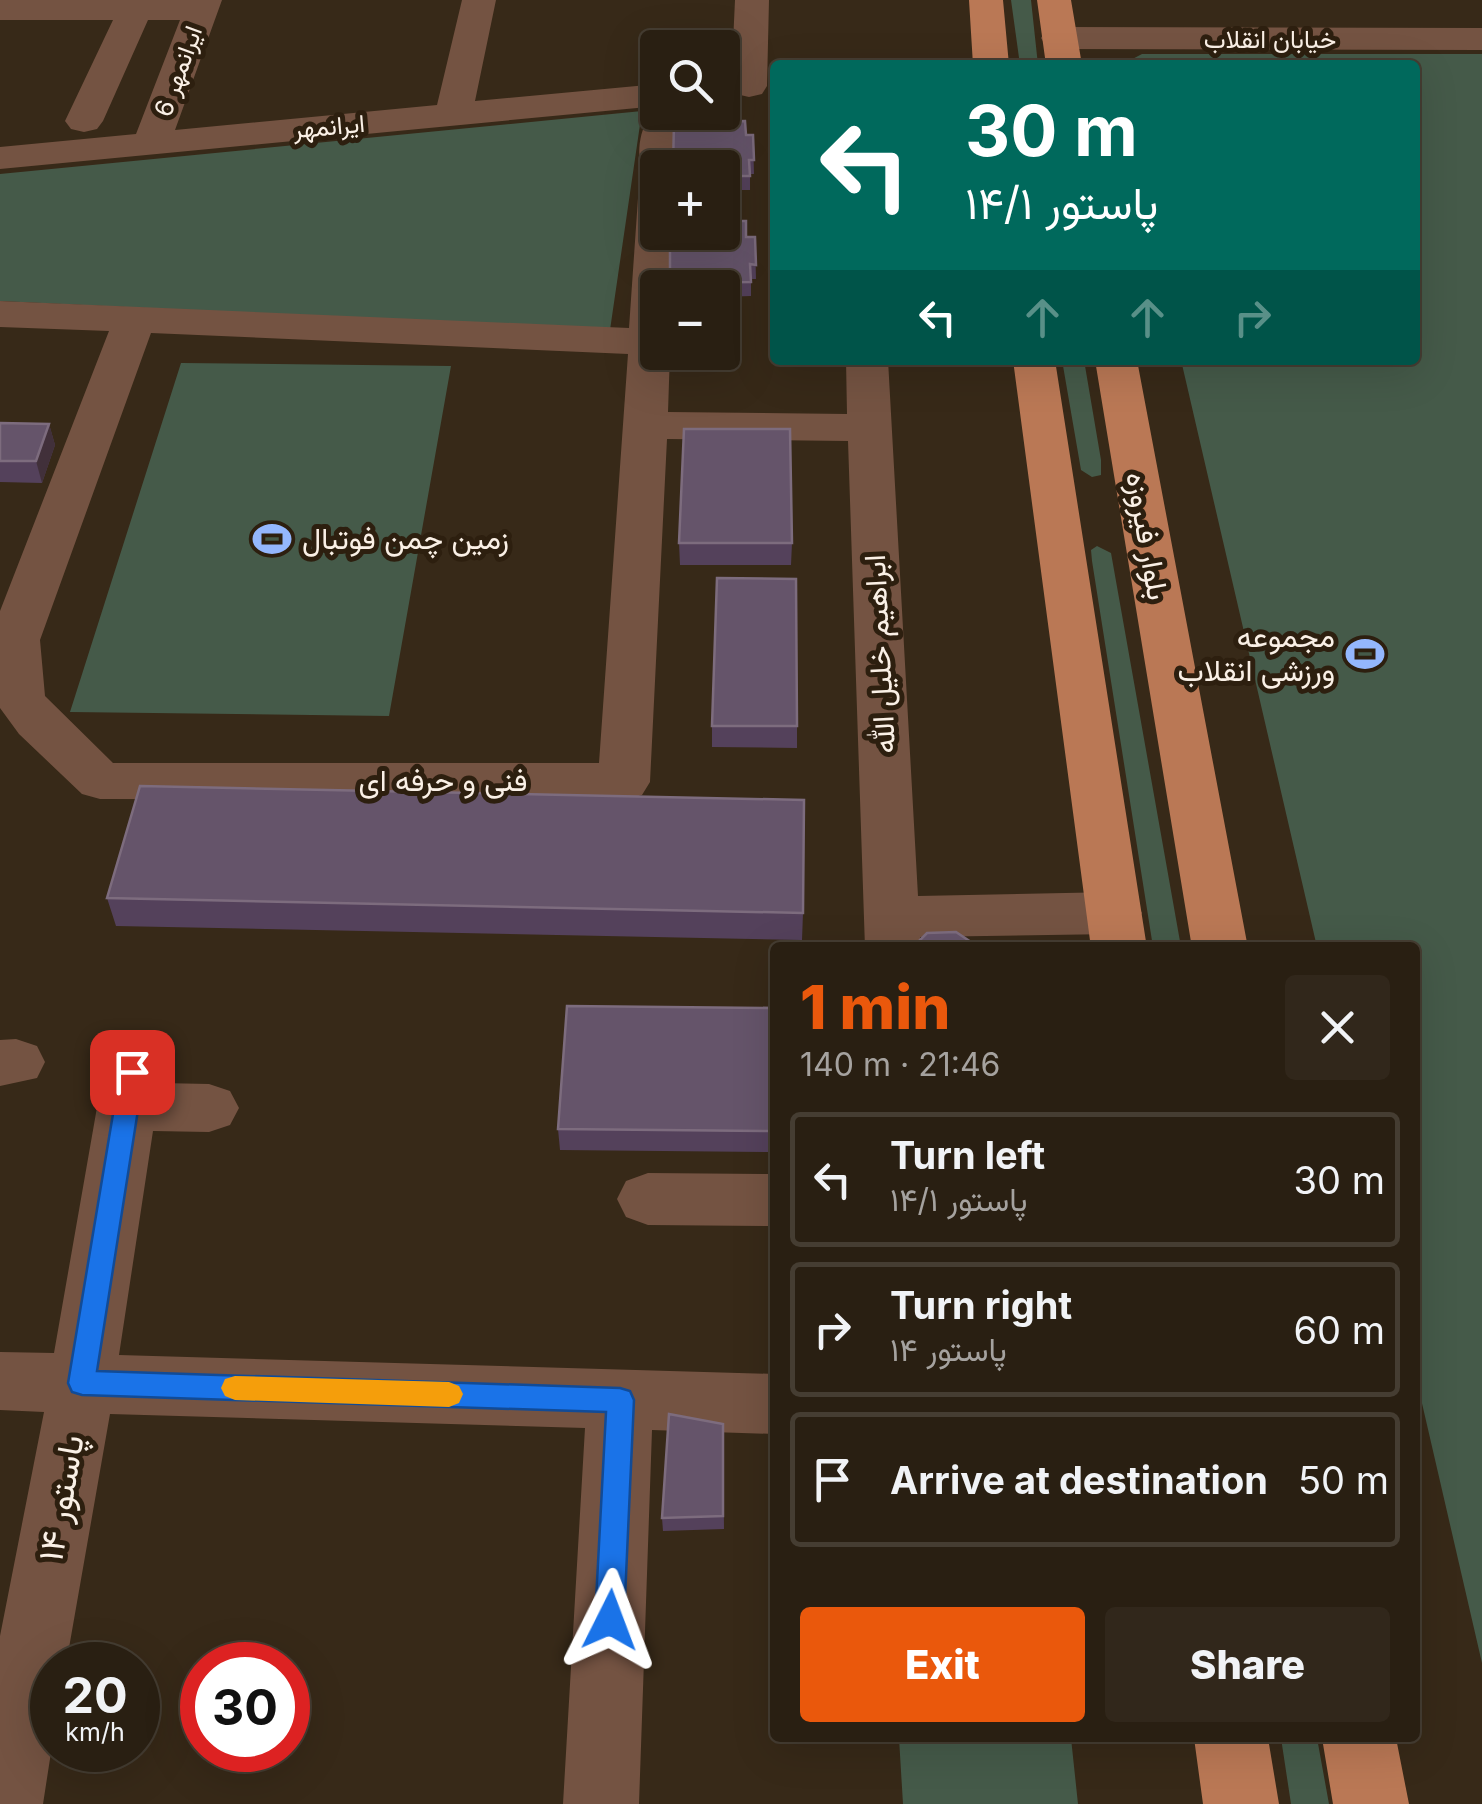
<!DOCTYPE html>
<meta charset="utf-8">
<style>
body{margin:0;font-family:Inter,Vazirmatn,sans-serif;background:#31271b;color:#f1f3f6;height:100vh;display:flex;flex-direction:column;font-size:38px;white-space:nowrap}
*{box-sizing:border-box;margin:0}
p{font-size:32px;color:#a5a29f}
.icon{flex:none;width:55px;height:55px;fill:none;stroke:currentColor;stroke-width:2;stroke-linecap:round;stroke-linejoin:round}
.map{position:relative;flex:1;overflow:hidden}
.drawer{position:absolute;left:770px;top:942px;width:650px;height:800px;display:flex;flex-direction:column;background:#291f12;border-radius:10px;box-shadow:0 10px 40px #0002,0 0 0 2px #453d32}
.drawer>*{flex:none}
.top-card{position:absolute;left:770px;top:60px;width:650px;height:305px;border-radius:10px;box-shadow:0 10px 40px #0002,0 0 0 2px #453d32;background:#00695c;color:#fff;overflow:hidden}
.fabs{position:absolute;left:640px;top:30px;display:grid;gap:20px}
.fabs a{display:grid;place-items:center;width:100px;height:100px;border-radius:10px;background:#291f12;box-shadow:0 10px 40px #0002,0 0 0 2px #453d32;font-size:50px}
.speed{position:absolute;left:30px;top:1642px;display:flex;gap:20px;font-size:50px;font-weight:700;text-align:center}
.speed>*{display:grid;place-content:center;width:130px;height:130px;border-radius:50%;background:#291f12;box-shadow:0 10px 40px #0002,0 0 0 2px #453d32;line-height:1}
.speed small{font-size:25px;font-weight:400}
.speed .limit{border:15px solid #d22;background:#fff;color:#111}
.pin{position:absolute;display:grid;place-items:center;width:85px;height:85px;color:#fff;margin:-42px;border-radius:20px;box-shadow:0 5px 15px #0006}
.me{position:absolute;width:110px;margin:-55px;rotate:3deg;stroke-linejoin:round;filter:drop-shadow(0 0 8px #0008)}
.turn{display:flex;align-items:center;gap:35px;height:210px;padding:0 30px;font-size:45px}
.turn .icon{width:130px;height:130px;stroke-width:2.5}
.turn b{display:block;font-size:70px;line-height:85px}
.lanes{display:flex;align-items:center;height:95px;padding:0 30px;background:#0003;justify-content:center;gap:50px;direction:ltr}
.lanes .off{opacity:.35}
.round{display:grid;place-items:center;flex:none;width:105px;height:105px;border-radius:10px;background:#31271b}
.head{display:flex;align-items:center;justify-content:space-between;height:170px;padding:0 30px}
h1{font-size:60px;font-weight:800;line-height:75px;color:#ea580c}
.button{display:flex;gap:20px;margin-top:auto;padding:20px 30px}
.button a{flex:1;height:115px;border-radius:10px;background:#ea580c;color:#fff;font-size:40px;font-weight:800;line-height:115px;text-align:center}
.button a+a{background:#31271b;color:#f1f3f6}
ul{padding:0;list-style:none}
li{display:flex;align-items:center;gap:30px;height:135px;margin:0 20px 15px;padding:0 10px;border:5px solid #453d32;border-radius:10px}
li div{flex:1}
li b{display:block;font-size:38px}
li em{font-style:normal}
.map>svg:first-child{display:block}
.green{fill:#455a49}
.lines{fill:none;stroke-linecap:round;stroke-linejoin:round}
.minor{fill:#745342;fill-rule:evenodd}
.major{fill:#ba7855;fill-rule:evenodd}
.wall{fill:#54415b}
.shaded-wall{fill:#41303a}
.building{fill:#65546a;stroke:#7d6c7e;stroke-width:2.5}
.route{fill:#1a73e8;stroke:#114b97;stroke-width:2.5}
.slow{fill:#f59e0b}
.labels{text-anchor:middle;stroke-width:10;stroke-linejoin:round;paint-order:stroke}
.far-street-label{font-size:25px;fill:#faf0e6;stroke:#2d1f0f}
.street-label{font-size:30px;fill:#faf0e6;stroke:#2d1f0f}
.poi-label{font-size:30px;fill:#faf0e6;stroke:#2d1f0f;text-anchor:start}
.near-street-label{font-size:35px;fill:#faf0e6;stroke:#2d1f0f}
</style>
<div class="map">
<svg width="1482" height="1804" viewBox="0 0 1482 1804">
<rect width="100%" height="100%" fill="#372918"/>
<path class="green" d="M1011 0H1031L1038 65H1020Z
M1142 54H1482V1663L1415 1373V948L1317 947 1181 360H1415V65H1121Z
M642 111 610 330 0 301V174Z
M1062 360H1084L1101 460V475L1092 477 1081 470Z
M181 363 451 366 389 716 70 712Z
M1097 546 1111 553 1181 947H1153L1092 561 1091 550Z
M899 1738H1071L1078 1804H903Z
M1281 1738H1317L1329 1804H1291Z"/>
<g class="lines">
<path class="minor" d="M0 0H222L175 130 437 105 462 0H496L475 101 658 84V106L0 169V147L136 134 180 20H148L103 121 97 129 84 132 71 129 65 121 113 20H0Z
M735 0H769L767 86 762 94 749 97 736 94 731 86Z
M1059 27 1482 28V50L1059 49 1046 46 1041 38 1046 30Z
M661 117 674 120 680 128 678 168H658V179L645 176C636 163 638 133 648 120Z
M658 186V232H676L673 288H658V352H670L668 412 847 414 846 360H888L918 896 1114 892 1134 898 1142 913 1134 928 1114 934 920 937 921 948H865L848 441 667 439 650 782 642 795 624 800 100 799 82 794 19 734 0 708V611L109 331 0 327V301L629 328 638 198 644 190ZM151 333 628 354 599 763H113L45 696 40 640Z
M16 1039 37 1046 45 1062 37 1078 0 1086V1040Z
M132 1050 153 1056 161 1073 160 1083 209 1084 230 1091 239 1108 230 1125 209 1132 153 1131 119 1355 775 1374V1434L652 1430 639 1804H563L585 1428 110 1414 66 1665H52V1746L43 1804H0V1636L44 1412 0 1410V1352L54 1353 103 1073 111 1056Z
M648 1173 775 1174V1226L648 1225 626 1217 617 1199 626 1181Z"/>
<path class="major" d="M969 0H1003L1009 65H973Z
M1037 0H1071L1082 65H1046Z
M1013 360H1055L1147 948H1091Z
M1095 360H1137L1248 948H1192Z
M1194 1738H1268L1279 1804H1203Z
M1322 1738H1396L1409 1804H1333Z"/>
</g>
<path class="wall" d="M746 135H753L754 174H750V190H722V168Z
M746 237H755L756 279H751V296L722 297V288H670V283Z
M0 423 49 424 55 445 42 483 0 482Z
M679 543H792L791 565H680Z
M712 726H797V748L712 747Z
M107 898 803 913 802 940 116 926Z
M775 1008V1152L560 1150 558 1129Z
M723 1424 724 1529 663 1531 662 1518Z"/>
<path class="shaded-wall" d="M49 424 55 445 42 483 36 461Z"/>
<path class="building" d="M745 121 746 135H753L754 160H749L750 176H722V168H673L674 122Z
M722 221H746V237H755L756 265 750 264 751 282 670 283V232H722Z
M0 423 49 424 36 461H0Z
M684 429H790L792 543H679Z
M717 578 796 579 797 726H712Z
M140 786 804 800 803 913 107 898Z
M956 932 980 948H912L927 933Z
M567 1006 775 1008V1131L558 1129Z
M669 1414 723 1424V1516L662 1518Z"/>
<path class="route" d="M132 1063 141 1066 144 1072 97 1371 620 1388 630 1391 634 1400 624 1620 620 1630 610 1634 599 1630 595 1620 606 1412 82 1395 72 1392 68 1383 120 1072 124 1066Z"/>
<path class="slow" d="M235 1376 449 1382 459 1386 463 1394 459 1403 449 1407 235 1400 225 1396 221 1388 225 1379Z"/>
<defs>
<g id="stadium-bare" transform="scale(3)"><path d="M0-5a6.5 5 0 1 0 0 10a6.5 5 0 1 0 0-10ZM-3.5-1.8h7v3.6h-7Z" fill="#94b7fd" stroke="#2d1f0f" stroke-width="2.5" paint-order="stroke"/></g>
</defs>
<g fill-rule="evenodd">
<use href="#stadium-bare" x="272" y="539"/>
<use href="#stadium-bare" x="1365" y="654"/>
</g>
<g class="labels">
<g class="far-street-label">
<text x="1270" y="48">خیابان انقلاب</text>
<text transform="translate(178 71) rotate(-70)" y="9">ایرانمهر 6</text>
<text transform="translate(329 126) rotate(-5)" y="9">ایرانمهر</text>
</g>
<g class="street-label">
<text transform="translate(1147 536) rotate(80)" y="10">بلوار فیروزه</text>
<text transform="translate(880 654) rotate(-93)" y="10">ابراهیم خلیل الله</text>
<text x="443" y="791">فنی و حرفه ای</text>
</g>
<g class="poi-label">
<text x="302" y="549">زمین چمن فوتبال</text>
<text x="1335" y="647" text-anchor="end">مجموعه<tspan x="1335" dy="34">ورزشی انقلاب</tspan></text>
</g>
<g class="near-street-label">
<text transform="translate(61 1498) rotate(-80)" y="12">پاستور ۱۴</text>
</g>
</g>
</svg>
<div class="fabs">
<a><svg class="icon" aria-label="search" viewBox="0 0 24 24"><circle cx="10" cy="10" r="6"/><path d="M15 15l6 6"/></svg></a>
<a>+</a>
<a>−</a>
</div>
<div class="speed"><div>20<small>km/h</small></div><div class="limit">30</div></div>
<div class="pin" style="left:132px;top:1072px;background:#d93025"><svg class="icon" aria-label="arrive" viewBox="0 0 24 24"><path d="M6 21V4h12l-3 4 3 4H6"/></svg></div>
<svg class="me" style="left:610px;top:1620px" viewBox="-20 -20 40 40"><path d="M0-17L14 15 0 8-14 15z" fill="#1a73e8" stroke="#fff" stroke-width="4"/></svg>
<div class="top-card">
<div class="turn"><svg class="icon" aria-label="left" viewBox="0 0 24 24"><path d="M17 20v-9H6M10 6l-5 5 5 5"/></svg><div><b>30 m</b>پاستور ۱۴/۱</div></div>
<div class="lanes"><svg class="icon" aria-label="left" viewBox="0 0 24 24"><path d="M17 20v-9H6M10 6l-5 5 5 5"/></svg><svg class="icon off" aria-label="ahead" viewBox="0 0 24 24"><path d="M12 20V5M6 11l6-6 6 6"/></svg><svg class="icon off" aria-label="ahead" viewBox="0 0 24 24"><path d="M12 20V5M6 11l6-6 6 6"/></svg><svg class="icon off" aria-label="right" viewBox="0 0 24 24"><path d="M7 20v-9h11M14 6l5 5-5 5"/></svg></div>
</div>
<section class="drawer">
<div class="head"><div><h1>1 min</h1><p>140 m · 21:46</p></div><a class="round"><svg class="icon" aria-label="close" viewBox="0 0 24 24"><path d="M6 6l12 12M18 6L6 18"/></svg></a></div>
<ul>
<li><svg class="icon" aria-label="left" viewBox="0 0 24 24"><path d="M17 20v-9H6M10 6l-5 5 5 5"/></svg><div><b>Turn left</b><p>پاستور ۱۴/۱</p></div><em>30 m</em></li>
<li><svg class="icon" aria-label="right" viewBox="0 0 24 24"><path d="M7 20v-9h11M14 6l5 5-5 5"/></svg><div><b>Turn right</b><p>پاستور ۱۴</p></div><em>60 m</em></li>
<li><svg class="icon" aria-label="arrive" viewBox="0 0 24 24"><path d="M6 21V4h12l-3 4 3 4H6"/></svg><div><b>Arrive at destination</b></div><em>50 m</em></li>
</ul>
<div class="button"><a>Exit</a><a>Share</a></div>
</section>
</div>
